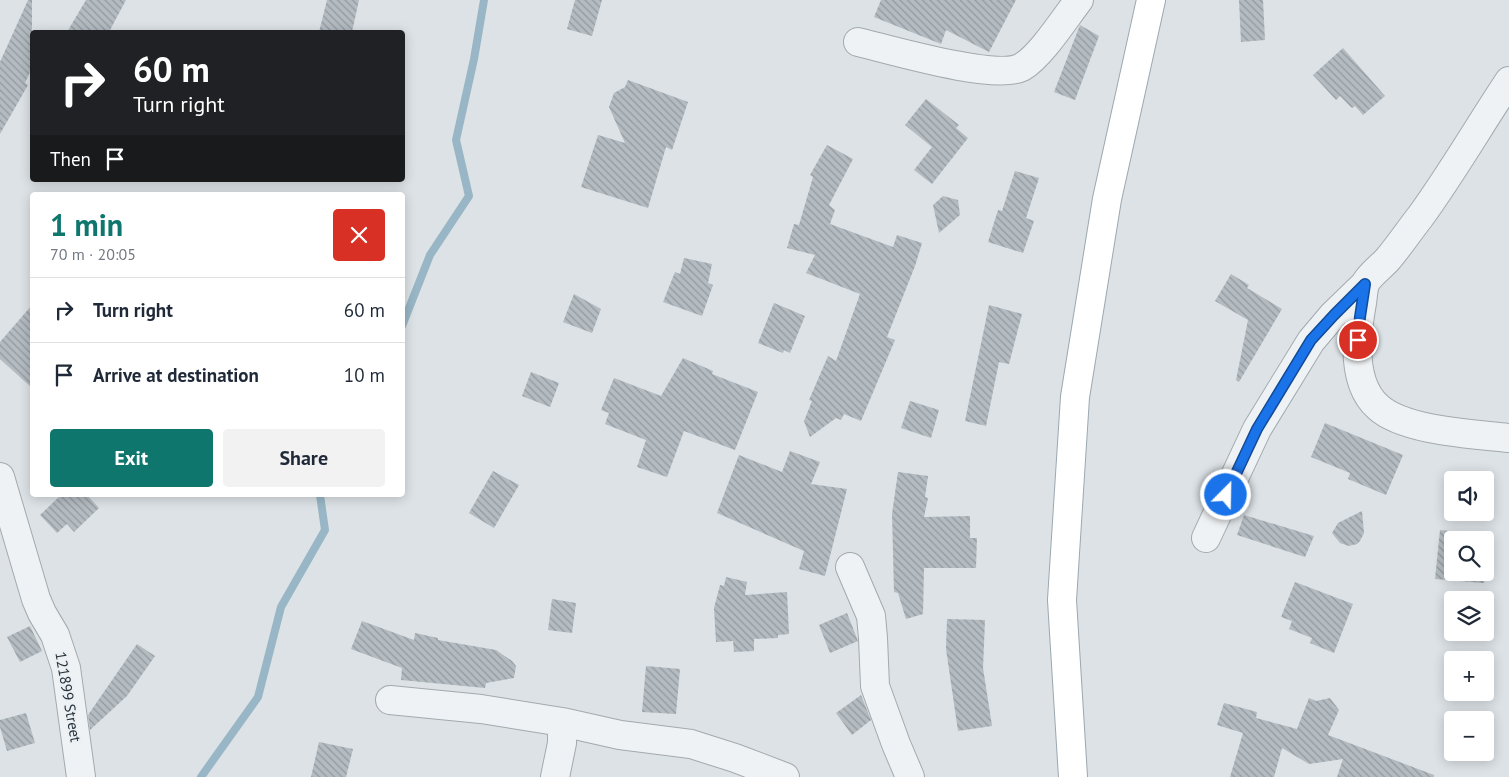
<!DOCTYPE html>
<meta charset="utf-8">
<style>
body{margin:0;font-family:"PT Sans",sans-serif;background:#f2f2f3;color:#1f2937;height:100vh;display:flex;flex-direction:column;font-size:19px;white-space:nowrap}
*{box-sizing:border-box;margin:0}
p{font-size:16px;color:#747a83}
.icon{flex:none;width:28px;height:28px;fill:none;stroke:currentColor;stroke-width:2;stroke-linecap:round;stroke-linejoin:round}
.map{position:relative;flex:1;overflow:hidden}
.drawer{position:absolute;left:30px;top:192px;width:375px;height:305px;display:flex;flex-direction:column;background:#fff;border-radius:5px;box-shadow:0 2px 12px #0003}
.drawer>*{flex:none}
.banner{position:absolute;left:30px;top:30px;width:375px;height:152px;border-radius:5px;box-shadow:0 2px 12px #0003;background:#202124;color:#fff;overflow:hidden}
.controls{position:absolute;left:1444px;top:471px;display:grid;gap:10px}
.controls a{display:grid;place-items:center;width:50px;height:50px;border-radius:5px;background:#fff;box-shadow:0 2px 12px #0003;font-size:25px}
.pin{position:absolute;display:grid;place-items:center;width:42px;height:42px;color:#fff;margin:-21px;border:2px solid #fff;border-radius:50%;box-shadow:0 1px 5px #0007}
.me{position:absolute;width:55px;margin:-28px;rotate:23deg;stroke-linejoin:round;filter:drop-shadow(0 0 4px #0008)}
.turn{display:flex;align-items:center;gap:18px;height:105px;padding:0 20px;font-size:22px}
.turn .icon{width:65px;height:65px;stroke-width:2.5}
.turn b{display:block;font-size:35px;line-height:42px}
.then{display:flex;align-items:center;height:48px;padding:0 20px;background:#0003;gap:10px;font-size:19px}
.round{display:grid;place-items:center;flex:none;width:52px;height:52px;border-radius:5px;background:#f2f2f3}
.overview{display:flex;align-items:center;justify-content:space-between;height:85px;padding:0 20px}
h1{font-size:30px;font-weight:600;line-height:38px;color:#0f766e}
.action{display:flex;gap:10px;margin-top:auto;padding:10px 20px}
.action a{flex:1;height:58px;border-radius:5px;background:#0f766e;color:#fff;font-size:20px;font-weight:600;line-height:58px;text-align:center}
.action a+a{background:#f2f2f3;color:#1f2937}
ul{padding:0;list-style:none}
li{display:flex;align-items:center;gap:15px;height:65px;padding:0 20px;border-top:1px solid #e0e1e3}
li div{flex:1}
li b{display:block;font-size:19px}
li em{font-style:normal}
.map>svg:first-child{display:block}
.lines{fill:none;stroke-linecap:round;stroke-linejoin:round}
.stream{stroke:#98b6c5;stroke-width:8}
.building{fill:url(#building-back-hatch)}
.minor-casing{stroke:#a2aaaf;stroke-width:30}
.major-casing{stroke:#9ca8b1;stroke-width:30}
.minor{stroke:#eff2f4;stroke-width:28}
.major{stroke:#fff;stroke-width:28}
.route-casing{stroke:#114b97;stroke-width:12}
.route{stroke:#1a73e8;stroke-width:9}
.labels{text-anchor:middle;stroke-width:4;stroke-linejoin:round;paint-order:stroke}
.street-label{font-size:15px;fill:#27323b;stroke:#ebf0f4}
</style>
<div class="map">
<svg width="1509" height="777" viewBox="0 0 1509 777">
<defs>
<pattern id="building-back-hatch" width="6" height="6" patternUnits="userSpaceOnUse" patternTransform="scale(1.25)"><rect width="6" height="6" fill="#b4bcc2"/><path d="M-1 5l2 2M0 0l6 6M5-1l2 2" fill="none" stroke="#92999f"/></pattern>
</defs>
<rect width="100%" height="100%" fill="#dce2e6"/>
<g class="lines">
<path class="stream" d="M402 326 430 255 469 196 456 140 474 59 484 0
M201 777 258 697 281 607 325 530 320 495"/>
</g>
<path class="building" d="M28 0H32V68L25 83 28 85 0 134V62Z
M86 0H126L109 32H67Z
M327 0H359L352 32H319Z
M575 0H602L592 36 567 29Z
M881 0H1016L989 52 946 30 941 44 874 17Z
M1239 0H1263L1265 40 1241 42Z
M1080 25 1099 36 1075 100 1054 92Z
M1343 48 1385 96 1363 115 1355 106 1352 108 1340 96 1336 100 1313 75Z
M628 80 688 102 672 150 666 147 648 208 581 187 598 135 625 143 609 107 614 93 625 87Z
M926 99 959 125 956 128 968 138 932 184 914 170 932 147 905 125Z
M827 145 853 159 829 205 835 210 830 224 893 247 897 235 922 243 915 266 887 337 895 340 861 421 844 414 841 420 836 418 810 437 804 421 812 401 809 400 828 356 836 361 860 294 806 273 815 255 787 248 794 224 799 225 813 177 810 175Z
M1015 171 1039 178 1026 218 1034 221 1023 253 988 242 998 210 1002 211Z
M943 196 958 200 960 215 939 233 933 205Z
M684 258 712 264 708 283 713 285 702 316 663 302 675 272 680 274Z
M1231 274 1249 285 1247 288 1282 309 1239 382 1236 380 1248 320 1215 301Z
M574 294 601 309 592 333 563 322Z
M774 303 805 316 790 353 784 350 783 353 758 343Z
M32 305V388L0 359V342Z
M989 305 1022 314 1009 364 999 362 986 426 965 421Z
M683 358 713 371 712 374 758 392 735 450 684 431 667 477 637 467 646 440 605 424 609 413 601 410 614 378 661 396Z
M531 372 559 383 550 407 522 396Z
M910 401 939 410 931 438 901 428Z
M1325 423 1403 455 1386 495 1348 479 1350 473 1311 457Z
M790 451 820 462 811 484 847 489 825 576 799 569 804 551 717 513 739 455 782 472Z
M493 471 519 485 494 528 469 513Z
M898 472 928 476 925 497 928 498 924 517 970 516V538H977L976 568H924L923 614 906 619 898 593 894 592 892 514Z
M61 495H87L99 508 74 532 67 524 57 533 40 515Z
M1362 511 1364 533 1360 541 1357 544 1349 546 1340 543 1332 533 1338 523Z
M1244 515 1314 536 1305 557 1237 535Z
M1440 530 1489 535 1485 572V540H1452V572H1485L1484 583 1435 579Z
M726 577 747 582 745 595 787 592 789 634 778 635V638L754 639V651L734 652 733 641 716 642 714 608 720 585 724 586Z
M1295 582 1353 604 1334 653 1310 643 1312 638 1289 629 1292 621 1281 617Z
M552 599 576 603 572 633 548 630Z
M847 613 858 641 830 653 819 625Z
M947 619 985 620 983 668 992 726 958 731 946 649Z
M362 621 414 640 415 633 438 638V640L496 650 512 661 516 666 514 678 486 683 485 688 401 680 402 668 351 649Z
M30 626 42 651 20 662 7 637Z
M137 644 155 656 127 696 90 730 88 715Z
M646 666 680 669 676 714 642 712Z
M861 695 871 720 852 735 836 713Z
M1309 698 1316 701 1330 698 1339 710 1328 735 1434 775V777H1337L1343 759 1309 764 1282 748 1274 777H1230L1243 733 1217 725 1224 703 1257 712 1256 718 1297 729Z
M26 713 35 743 7 751 0 727V720Z
M319 742 353 749 346 777H311Z"/>
<g class="lines">
<g class="minor-casing">
<path id="minor" d="M858 42C891 50 996 81 1022 67 1041 56 1065 18 1079 0
M1509 81C1479 126 1452 173 1420 217 1409 231 1399 246 1388 259 1381 267 1369 275 1365 284 1363 290 1363 297 1362 303 1356 335 1351 383 1378 407 1404 431 1474 434 1509 438
M0 477 36 599 42 613 55 635 66 668 81 777
M1206 538 1257 429 1311 341 1333 315 1365 284
M850 567 871 616 873 638 875 686 896 744 910 777
M390 700 481 709 562 722 620 735 691 744 735 758 785 777
M555 777 562 743V722"/>
</g>
<g class="major-casing">
<path id="major" d="M1073 777 1062 600 1075 397 1107 199 1151 0"/>
</g>
<use href="#minor" class="minor"/>
<use href="#major" class="major"/>
</g>
<g class="lines">
<g class="route-casing">
<path id="route" d="M1226 495 1257 429 1311 340 1334 315 1365 284 1360 317 1358 340"/>
</g>
<use href="#route" class="route"/>
</g>
<g class="labels">
<g class="street-label">
<text transform="translate(68 697) rotate(80)" y="5">121899 Street</text>
</g>
</g>
</svg>
<div class="controls">
<a><svg class="icon" aria-label="sound" viewBox="0 0 24 24"><path d="M4 9h4l5-4v14l-5-4H4zM17 9q2 3 0 6"/></svg></a>
<a><svg class="icon" aria-label="search" viewBox="0 0 24 24"><circle cx="10" cy="10" r="6"/><path d="M15 15l6 6"/></svg></a>
<a><svg class="icon" aria-label="layers" viewBox="0 0 24 24"><path d="M12 4l9 5-9 5-9-5zM3 14l9 5 9-5"/></svg></a>
<a>+</a>
<a>−</a>
</div>
<div class="pin" style="left:1358px;top:340px;background:#d93025"><svg class="icon" aria-label="arrive" viewBox="0 0 24 24"><path d="M6 21V4h12l-3 4 3 4H6"/></svg></div>
<svg class="me" style="left:1226px;top:495px" viewBox="-20 -20 40 40"><circle r="17" fill="#1a73e8" stroke="#fff" stroke-width="3"/><path d="M0-11L8 9 0 5-8 9z" fill="#fff"/></svg>
<div class="banner">
<div class="turn"><svg class="icon" aria-label="right" viewBox="0 0 24 24"><path d="M7 20v-9h11M14 6l5 5-5 5"/></svg><div><b>60 m</b>Turn right</div></div>
<div class="then">Then<svg class="icon" aria-label="arrive" viewBox="0 0 24 24"><path d="M6 21V4h12l-3 4 3 4H6"/></svg></div>
</div>
<section class="drawer">
<div class="overview"><div><h1>1 min</h1><p>70 m · 20:05</p></div><a class="round" style="background:#d93025;color:#fff"><svg class="icon" aria-label="close" viewBox="0 0 24 24"><path d="M6 6l12 12M18 6L6 18"/></svg></a></div>
<ul>
<li><svg class="icon" aria-label="right" viewBox="0 0 24 24"><path d="M7 20v-9h11M14 6l5 5-5 5"/></svg><div><b>Turn right</b></div><em>60 m</em></li>
<li><svg class="icon" aria-label="arrive" viewBox="0 0 24 24"><path d="M6 21V4h12l-3 4 3 4H6"/></svg><div><b>Arrive at destination</b></div><em>10 m</em></li>
</ul>
<div class="action"><a>Exit</a><a>Share</a></div>
</section>
</div>
